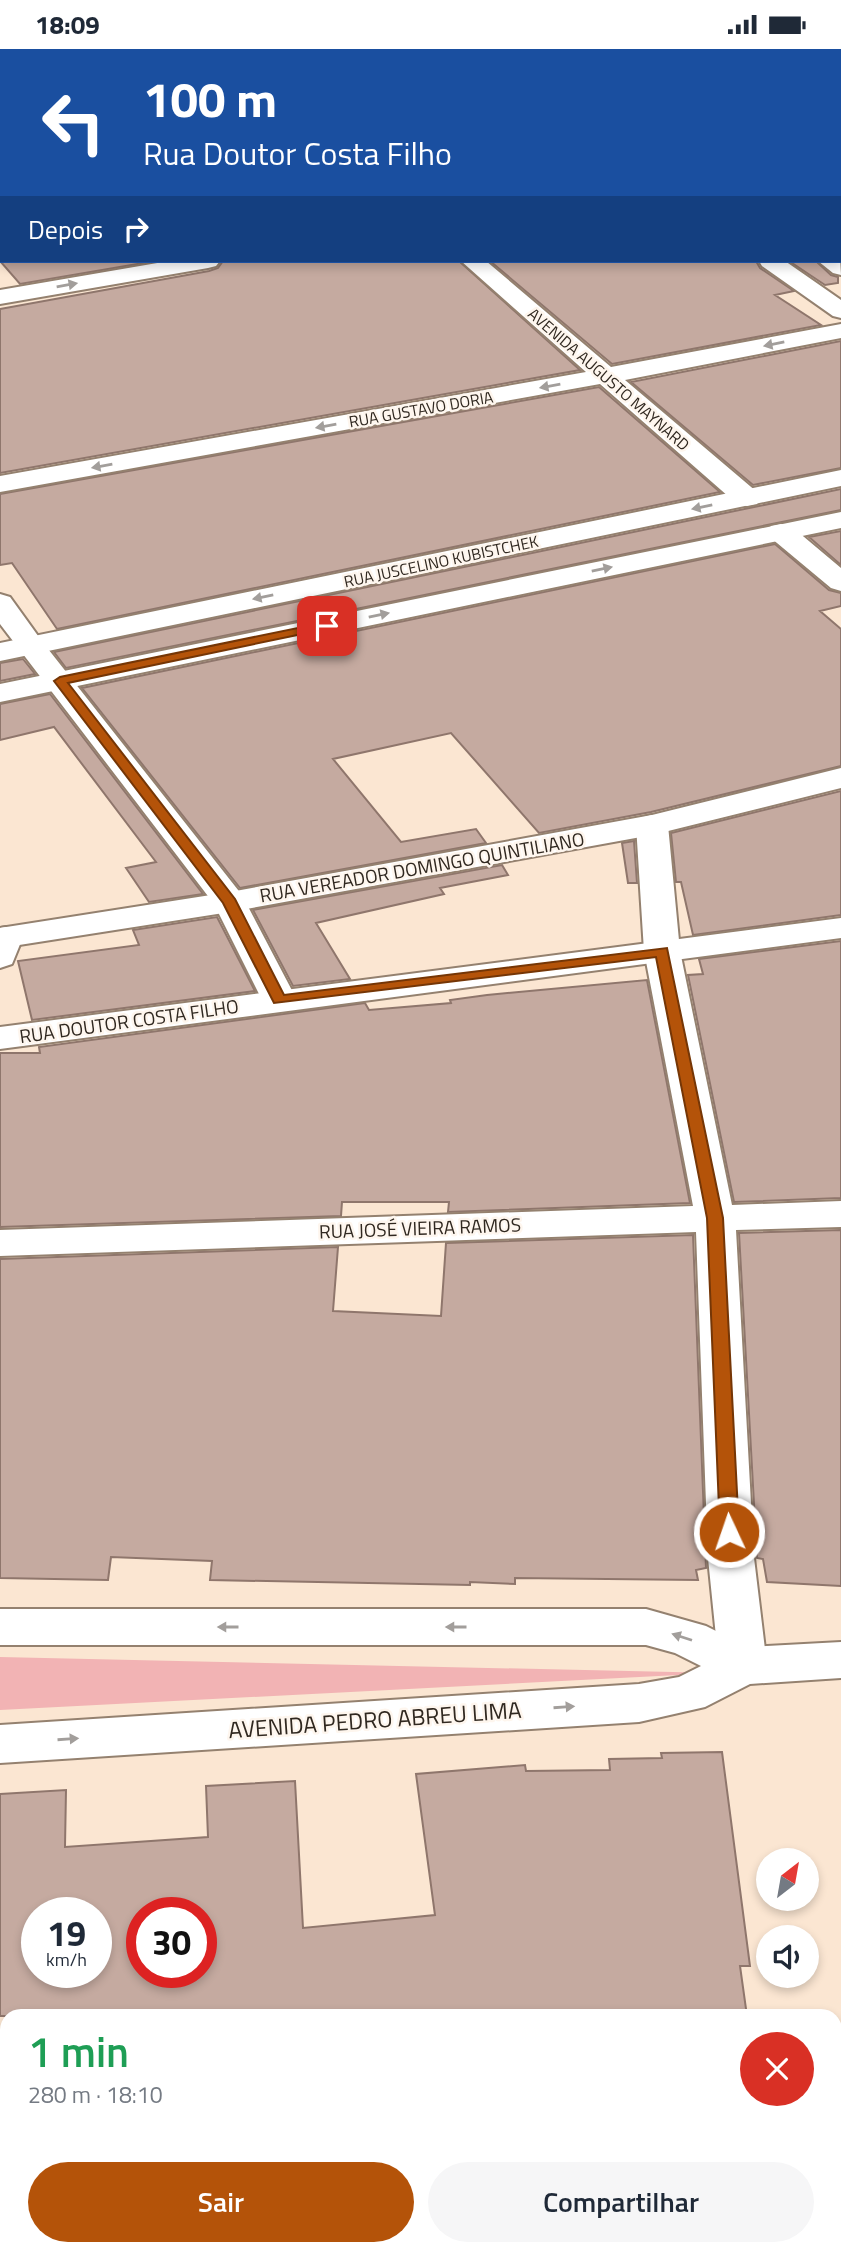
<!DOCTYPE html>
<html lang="pt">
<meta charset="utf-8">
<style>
body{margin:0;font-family:"Titillium Web",sans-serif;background:#f6f6f7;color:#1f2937;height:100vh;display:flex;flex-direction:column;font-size:26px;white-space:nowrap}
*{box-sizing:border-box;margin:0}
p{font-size:23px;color:#747a83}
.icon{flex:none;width:38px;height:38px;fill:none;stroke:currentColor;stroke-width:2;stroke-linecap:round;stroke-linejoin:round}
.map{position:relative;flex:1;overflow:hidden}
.panel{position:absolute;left:0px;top:1960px;width:842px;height:247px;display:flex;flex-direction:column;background:#fff;border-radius:21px 21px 0 0;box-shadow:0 4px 10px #0003}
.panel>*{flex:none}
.guide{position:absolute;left:0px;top:0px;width:842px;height:214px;box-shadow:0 4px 10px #0003;background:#1a4fa0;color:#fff;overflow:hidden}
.needle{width:46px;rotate:31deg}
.buttons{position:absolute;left:756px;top:1799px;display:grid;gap:14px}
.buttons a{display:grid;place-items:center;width:63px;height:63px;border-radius:50%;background:#fff;box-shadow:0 4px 10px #0003;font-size:35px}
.speed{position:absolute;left:21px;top:1848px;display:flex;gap:14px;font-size:35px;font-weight:700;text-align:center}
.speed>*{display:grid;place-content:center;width:91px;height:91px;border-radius:50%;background:#fff;box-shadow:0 4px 10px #0003;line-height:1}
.speed small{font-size:18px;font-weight:400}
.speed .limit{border:10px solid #d22;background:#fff;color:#111}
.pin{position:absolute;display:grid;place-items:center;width:60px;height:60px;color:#fff;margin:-30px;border-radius:14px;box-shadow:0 4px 10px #0006}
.me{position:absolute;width:77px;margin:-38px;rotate:357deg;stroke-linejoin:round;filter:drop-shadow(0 0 5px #0008)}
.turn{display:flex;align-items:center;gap:24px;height:147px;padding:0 28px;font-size:32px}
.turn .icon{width:91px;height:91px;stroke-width:2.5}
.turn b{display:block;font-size:49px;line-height:60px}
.then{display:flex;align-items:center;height:66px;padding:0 28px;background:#0003;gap:14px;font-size:26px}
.round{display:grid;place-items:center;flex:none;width:74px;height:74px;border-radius:37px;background:#f6f6f7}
.headline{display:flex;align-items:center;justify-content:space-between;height:119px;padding:0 28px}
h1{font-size:42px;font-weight:600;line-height:52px;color:#1e9e55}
.action{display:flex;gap:14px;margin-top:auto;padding:14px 28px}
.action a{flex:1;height:80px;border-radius:42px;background:#b45309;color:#fff;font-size:28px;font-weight:600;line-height:80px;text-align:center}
.action a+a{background:#f6f6f7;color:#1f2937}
.status{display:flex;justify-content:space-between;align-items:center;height:49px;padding:0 35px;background:#fff;direction:ltr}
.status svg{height:19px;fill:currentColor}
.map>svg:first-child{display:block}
.green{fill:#f2b3b4}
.water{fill:#c2ca80}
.building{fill:#c5aaa0;stroke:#8f766c;stroke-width:2;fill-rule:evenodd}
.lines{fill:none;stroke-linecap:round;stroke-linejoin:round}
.street-casing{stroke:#94816f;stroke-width:4}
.secondary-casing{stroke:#94816f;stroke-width:4}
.primary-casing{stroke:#94816f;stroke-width:4}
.street{fill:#fff;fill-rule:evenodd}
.secondary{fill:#fff;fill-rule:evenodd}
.primary{fill:#fff;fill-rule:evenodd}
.oneway{fill:#a29e9b}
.route{fill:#b45309;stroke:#753606;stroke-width:2}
.labels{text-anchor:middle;stroke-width:5;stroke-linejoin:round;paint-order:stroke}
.far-street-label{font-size:16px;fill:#302820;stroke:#fef6ee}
.street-label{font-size:19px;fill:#302820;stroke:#fef6ee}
.near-street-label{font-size:23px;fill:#302820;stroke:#fef6ee}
</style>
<div class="status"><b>18:09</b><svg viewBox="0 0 49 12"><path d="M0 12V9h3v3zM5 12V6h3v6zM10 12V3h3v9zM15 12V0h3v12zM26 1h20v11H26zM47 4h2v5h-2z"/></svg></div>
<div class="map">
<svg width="841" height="2206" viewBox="0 0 841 2206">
<rect width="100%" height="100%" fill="#fbe6d2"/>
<path class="green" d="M0 1608 717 1624 0 1661Z"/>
<path class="water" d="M611 0H841V134L840 2Z"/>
<path class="building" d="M0 212H155L20 235Z
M223 212H459L580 321 0 424V260L209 222 218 219Z
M490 212H756L760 219 794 242 775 246 821 276 612 315Z
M789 212H816L831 226 838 228V234L825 236Z
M841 292V419L753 436 631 333Z
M599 338 720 443 57 580 12 514 0 516V445Z
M841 440V461L66 619 54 603Z
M841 482V516L809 488Z
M775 495 829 541 841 544V557L820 562 841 580V717L651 763 539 784 451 684 333 710 401 793 476 780 486 794 240 839 82 639Z
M23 610 35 625 0 632V614Z
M50 645 203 845 149 853 126 819 156 813 54 678 0 691V655Z
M841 742V866L693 886 681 833H676L671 784Z
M634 792 637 834H628L622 794Z
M502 816 508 826 440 839 444 845 316 874 350 930 293 937 253 861Z
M217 868 255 942 32 971 18 912 139 896 133 881Z
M841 892V1149L734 1153 688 926 703 925 699 910Z
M647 931 690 1154 448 1163 449 1153H342L341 1167 0 1178V1004H40L39 998 365 954 369 961 451 954 450 951 487 946Z
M841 1181V1537L767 1533 763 1510 757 1509 739 1184Z
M693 1186 706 1519 696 1521 698 1531 515 1529V1535L470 1533V1536L210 1531 212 1512 111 1508 108 1531 0 1529V1210L338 1198 333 1262 441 1267 446 1194Z
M722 1703 750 1917H740L747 1967H0V1745L66 1741 65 1798 208 1788 206 1737 295 1732 303 1879 435 1866 416 1725 525 1716 526 1722 610 1721 609 1710 662 1709 661 1704ZM37 1864H96V1923H37ZM142 1864H201V1923H142Z"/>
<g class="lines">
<g class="street-casing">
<path id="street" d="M103 0H124L126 2H104Z
M2 164V178L0 179V165Z
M169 212H220L216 217 208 219 0 255V241Z
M461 212H486L611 318 841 275V289L625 331 757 443 761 449 757 455 747 457 737 455 600 335 0 443V427L586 323Z
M781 475 791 477 841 519V542L831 539 771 489 767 483 771 477Z
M0 545 10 548 41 591 242 846 297 951 292 959 279 962 266 959 214 855 0 575Z
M652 766 664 769 668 776 680 902 732 1156 841 1152V1178L736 1181 754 1509 767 1617 760 1630 743 1635 726 1630 719 1617 708 1509 696 1183 0 1207V1181L693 1157 644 902 636 776 640 769Z
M6 878 18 881 23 888 12 915 0 919V879Z"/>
</g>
<g class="secondary-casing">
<path id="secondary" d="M392 0H419L390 2Z
M0 69H2V81H0Z
M841 421V437L0 612V594Z
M841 463V479L0 653V635Z
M841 719V739L652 786 230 863 0 899V879L230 843 652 766Z
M841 869V889L0 1000V978Z"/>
</g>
<g class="primary-casing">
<path id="primary" d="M450 0H472L474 2H451Z
M491 0H512L514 2H492Z
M840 208 841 226 833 224 818 212H840Z
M759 212H785L841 251V269L833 267 762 217Z
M0 1560H646L706 1577 748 1598 841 1593V1629L750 1635 705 1658 639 1673 0 1714V1676L639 1635 679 1628 701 1617 675 1604 646 1596H0Z
M835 2114H841V2166H835Z
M73 2200H198L195 2206H70Z"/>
</g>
<use href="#street" class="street"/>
<use href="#secondary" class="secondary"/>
<use href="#primary" class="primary"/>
</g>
<defs><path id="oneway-solid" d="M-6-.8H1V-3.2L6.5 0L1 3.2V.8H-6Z" transform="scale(1.75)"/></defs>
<g class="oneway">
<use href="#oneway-solid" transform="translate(67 236) rotate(-10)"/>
<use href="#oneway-solid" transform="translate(774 295) rotate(169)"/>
<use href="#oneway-solid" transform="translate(550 337) rotate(170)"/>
<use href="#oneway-solid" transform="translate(326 377) rotate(170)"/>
<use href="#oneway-solid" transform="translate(102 417) rotate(170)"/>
<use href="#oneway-solid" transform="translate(702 458) rotate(168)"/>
<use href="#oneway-solid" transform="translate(602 520) rotate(-12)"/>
<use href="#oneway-solid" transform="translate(263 548) rotate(168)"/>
<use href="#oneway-solid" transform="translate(379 566) rotate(-12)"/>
<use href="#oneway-solid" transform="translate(228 1578) rotate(-180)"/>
<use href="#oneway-solid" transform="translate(456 1578) rotate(-180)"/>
<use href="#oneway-solid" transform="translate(682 1588) rotate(-162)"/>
<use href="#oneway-solid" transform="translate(564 1658) rotate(-4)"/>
<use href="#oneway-solid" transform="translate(68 1690) rotate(-4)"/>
</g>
<path class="route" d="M327 573 333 577 331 579 68 634 235 850 284 946 667 899 723 1169 739 1483 736 1488H723L720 1483 707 1169 656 908 274 954 223 854 54 632 60 628Z"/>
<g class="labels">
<g class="far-street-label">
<text transform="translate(609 330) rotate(41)" y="6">AVENIDA AUGUSTO MAYNARD</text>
<text transform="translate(421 360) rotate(-10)" y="6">RUA GUSTAVO DORIA</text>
<text transform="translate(441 512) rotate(-12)" y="6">RUA JUSCELINO KUBISTCHEK</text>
</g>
<g class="street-label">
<text transform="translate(422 818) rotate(-10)" y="7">RUA VEREADOR DOMINGO QUINTILIANO</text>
<text transform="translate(129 972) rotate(-8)" y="7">RUA DOUTOR COSTA FILHO</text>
<text transform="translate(420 1179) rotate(-2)" y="7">RUA JOSÉ VIEIRA RAMOS</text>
</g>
<g class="near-street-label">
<text transform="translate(375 1671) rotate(-4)" y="8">AVENIDA PEDRO ABREU LIMA</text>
</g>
</g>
</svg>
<div class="buttons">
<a><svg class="needle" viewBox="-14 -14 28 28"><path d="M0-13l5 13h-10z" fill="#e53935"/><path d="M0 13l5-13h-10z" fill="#747a83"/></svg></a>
<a><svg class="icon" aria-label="sound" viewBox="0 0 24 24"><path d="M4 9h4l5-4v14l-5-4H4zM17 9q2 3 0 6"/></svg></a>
</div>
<div class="speed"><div>19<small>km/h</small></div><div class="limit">30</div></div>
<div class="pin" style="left:327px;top:577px;background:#d93025"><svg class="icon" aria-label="arrive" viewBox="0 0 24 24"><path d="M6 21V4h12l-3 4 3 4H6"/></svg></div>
<svg class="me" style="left:729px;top:1483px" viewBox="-20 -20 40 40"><circle r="17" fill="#b45309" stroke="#fff" stroke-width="3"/><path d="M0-11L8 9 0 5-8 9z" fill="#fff"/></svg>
<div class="guide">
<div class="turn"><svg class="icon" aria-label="left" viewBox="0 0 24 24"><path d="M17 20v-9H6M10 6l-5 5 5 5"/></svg><div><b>100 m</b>Rua Doutor Costa Filho</div></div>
<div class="then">Depois<svg class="icon" aria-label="right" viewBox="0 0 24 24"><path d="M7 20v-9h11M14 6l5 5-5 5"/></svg></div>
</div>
<section class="panel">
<div class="headline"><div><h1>1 min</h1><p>280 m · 18:10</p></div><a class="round" style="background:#d93025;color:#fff"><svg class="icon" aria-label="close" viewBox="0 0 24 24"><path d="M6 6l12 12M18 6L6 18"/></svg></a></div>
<div class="action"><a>Sair</a><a>Compartilhar</a></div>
</section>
</div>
